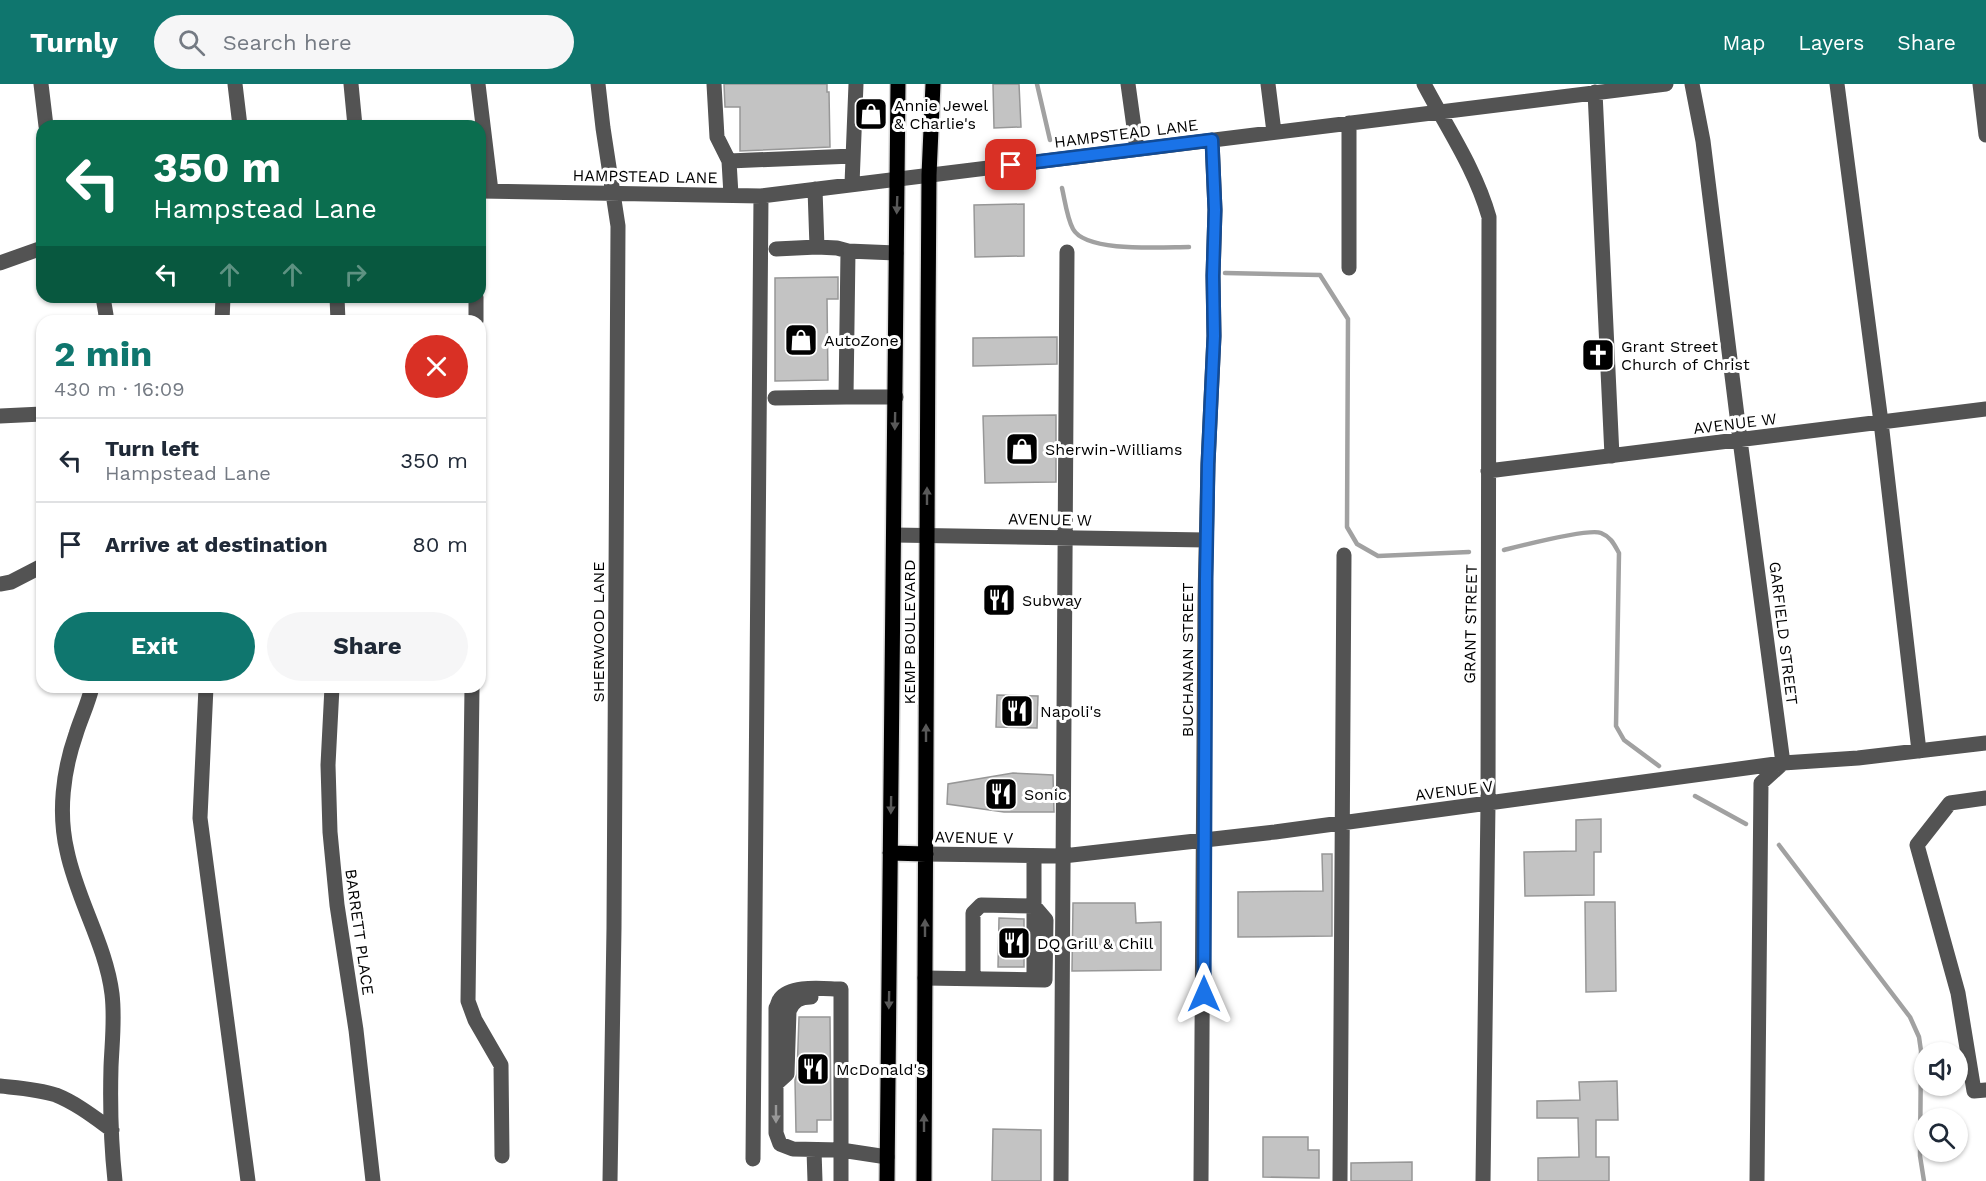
<!DOCTYPE html>
<meta charset="utf-8">
<style>
body{margin:0;font-family:"Work Sans",sans-serif;background:#f6f6f7;color:#1f2937;height:100vh;display:flex;flex-direction:column;font-size:22px;white-space:nowrap}
*{box-sizing:border-box;margin:0}
p{font-size:20px;color:#747a83}
.icon{flex:none;width:33px;height:33px;fill:none;stroke:currentColor;stroke-width:2;stroke-linecap:round;stroke-linejoin:round}
.map{position:relative;flex:1;overflow:hidden}
.panel{position:absolute;left:36px;top:231px;width:450px;height:378px;display:flex;flex-direction:column;background:#fff;border-radius:18px;box-shadow:0 2px 4px #0004}
.panel>*{flex:none}
.hud{position:absolute;left:36px;top:36px;width:450px;height:183px;border-radius:18px;box-shadow:0 2px 4px #0004;background:#0b6e4f;color:#fff;overflow:hidden}
.controls{position:absolute;left:1914px;top:958px;display:grid;gap:12px}
.controls a{display:grid;place-items:center;width:54px;height:54px;border-radius:50%;background:#fff;box-shadow:0 2px 4px #0004;font-size:30px}
.pin{position:absolute;display:grid;place-items:center;width:51px;height:51px;color:#fff;margin:-26px;border-radius:12px;box-shadow:0 3px 9px #0006}
.me{position:absolute;width:66px;margin:-33px;rotate:0deg;stroke-linejoin:round;filter:drop-shadow(0 0 4px #0008)}
.turn{display:flex;align-items:center;gap:21px;height:126px;padding:0 18px;font-size:27px}
.turn .icon{width:78px;height:78px;stroke-width:2.5}
.turn b{display:block;font-size:42px;line-height:51px}
.lanes{display:flex;align-items:center;height:57px;padding:0 18px;background:#0003;justify-content:center;gap:30px;direction:ltr}
.lanes .off{opacity:.35}
.round{display:grid;place-items:center;flex:none;width:63px;height:63px;border-radius:32px;background:#f6f6f7}
.overview{display:flex;align-items:center;justify-content:space-between;height:102px;padding:0 18px}
h1{font-size:36px;font-weight:700;line-height:45px;color:#0f766e}
.button{display:flex;gap:12px;margin-top:auto;padding:12px 18px}
.button a{flex:1;height:69px;border-radius:36px;background:#0f766e;color:#fff;font-size:24px;font-weight:700;line-height:69px;text-align:center}
.button a+a{background:#f6f6f7;color:#1f2937}
ul{padding:0;list-style:none}
li{display:flex;align-items:center;gap:18px;height:84px;padding:0 18px;border-top:2px solid #e0e1e3}
li div{flex:1}
li b{display:block;font-size:22px}
li em{font-style:normal}
header{display:flex;align-items:center;gap:36px;box-sizing:border-box;height:84px;padding:0 30px;background:#0f766e;color:#fff}
header strong{font-size:28px}
nav{display:flex;gap:33px;margin-inline-start:auto;font-size:21px}
.search{width:420px;height:54px;background:#f6f6f7;display:flex;align-items:center;gap:15px;box-sizing:border-box;padding:0 21px;border-radius:33px;color:#747a83;font-size:22px}
.map>svg:first-child{display:block}
.lines{fill:none;stroke-linecap:round;stroke-linejoin:round}
.stream{stroke:#a1a1a1;stroke-width:4.5}
.building{fill:#c3c3c3;stroke:#979797;stroke-width:1.5}
.major-casing{stroke:#dbdbdb;stroke-width:18}
.minor{stroke:#535353;stroke-width:15}
.major{stroke:#000;stroke-width:15}
.oneway{fill:#595959}
.oneway2{fill:#989898}
.route-casing{stroke:#114b97;stroke-width:15}
.route{stroke:#1a73e8;stroke-width:10}
.labels{text-anchor:middle;stroke-width:6;stroke-linejoin:round;paint-order:stroke}
.poi-label{font-size:16px;fill:#000;stroke:#fff;text-anchor:start}
.street-label{font-size:16px;fill:#000;stroke:#fff}
</style>
<header>
<strong>Turnly</strong>
<div class="search"><svg class="icon" aria-label="search" viewBox="0 0 24 24"><circle cx="10" cy="10" r="6"/><path d="M15 15l6 6"/></svg>Search here</div>
<nav><a>Map</a><a>Layers</a><a>Share</a></nav>
</header>
<div class="map">
<svg width="1986" height="1097" viewBox="0 0 1986 1097">
<rect width="100%" height="100%" fill="#fff"/>
<g class="lines">
<path class="stream" d="M1037 0 1050 56
M1062 104C1065 117 1067 134 1073 145 1086 169 1164 163 1189 163
M1225 189 1320 191 1348 235 1347 443 1357 460 1378 472 1469 468
M1504 466C1520 462 1589 444 1601 449 1611 453 1614 460 1619 469L1616 642 1624 656 1659 682
M1695 712 1746 740
M1779 761 1910 933 1919 953 1921 967 1920 1072 1924 1097"/>
</g>
<path class="building" d="M724 0H827V8H829L830 63 740 67V23H725Z
M993 0H1019L1021 43 994 44Z
M1024 120V172L975 173 974 121Z
M838 193V215H827L828 296 775 297V194Z
M1057 253V280L973 282V254Z
M1056 331V398L985 399 983 332Z
M988 502H1011V530H988Z
M997 611 1038 612 1037 644 996 643Z
M1013 689 1053 691 1054 728H1004L947 720 948 700Z
M1601 735V768H1594V811L1525 812 1524 768 1576 767V736Z
M1322 770H1332V852L1238 853V808L1323 807Z
M1585 818H1615L1616 907 1586 908Z
M1073 819H1135L1136 839 1161 838V886L1072 887Z
M999 834 1024 835V883H998Z
M799 933H830L831 1036H817V1048H796L795 996 797 990Z
M1617 997 1618 1036H1596V1073H1609V1097H1538V1074L1579 1073 1578 1034H1537V1017L1580 1016 1579 998Z
M993 1045 1041 1046V1097H992Z
M1263 1053H1308V1066H1319V1094L1263 1093Z
M1412 1078V1097H1351V1079Z"/>
<g class="lines">
<g class="major-casing">
<path id="major" d="M890 769 926 770
M887 1097 898 0
M924 1097 928 241 929 91 933 0"/>
</g>
<path class="minor" d="M41 0 46 42
M235 0 240 42
M351 0 355 42
M478 0 491 107
M598 0 603 44 618 142 614 844 610 1097
M714 0 717 53 729 77
M1128 0 1137 65
M1268 0 1274 48
M1424 0C1447 44 1475 84 1489 133L1488 720 1483 1097
M1692 0 1703 57 1740 356 1783 679 1761 699 1757 1097
M1837 0 1881 338 1919 667
M1980 0 1986 51
M1595 8 1612 372
M1349 39V184
M852 100 856 0
M815 105 817 163 837 164 848 167 896 169
M480 107 761 112 1666 0
M731 111 729 77 853 72
M776 165 817 163
M848 167 846 313H896
M0 179 42 164
M103 213 106 231 104 237
M337 213 338 237
M222 237 223 213
M476 237V213
M775 314 846 313
M0 332 42 330
M1488 387 1986 325
M894 451 1206 456
M0 500 11 498 42 482
M92 603C88 620 81 634 76 650 63 687 58 729 67 767 77 816 106 861 112 910 115 935 112 958 111 983 110 1021 111 1060 115 1097
M206 603 200 734 248 1097
M332 603 328 681 330 748 337 821 356 946 373 1097
M472 603 468 917 475 936 501 981 502 1072
M1986 714 1950 719 1917 761 1958 909 1974 1007 1986 1006
M926 770 1063 772 1275 748 1783 679 1858 674 1986 659
M925 894 1045 896 1046 836 1034 822V772
M973 895V829L981 821 1034 822V896
M776 1000 787 990 789 927C793 917 800 913 811 913
M0 1002C19 1004 38 1005 56 1011 76 1019 94 1033 112 1046
M814 1066 815 1097
M753 1075 761 112
M841 1097C841 1033 841 969 841 905 825 905 791 900 780 915 778 917 778 921 776 924V1049L780 1060 793 1065 841 1066 887 1073
M1061 1097 1067 168
M1201 1097 1205 515 1208 380 1214 252 1213 192 1215 126 1212 56
M1340 1097 1344 471"/>
<use href="#major" class="major"/>
</g>
<defs><path id="oneway-solid" d="M-6-.8H1V-3.2L6.5 0L1 3.2V.8H-6Z" transform="scale(1.5)"/></defs>
<g class="oneway">
<use href="#oneway-solid" transform="translate(897 121) rotate(92)"/>
<use href="#oneway-solid" transform="translate(895 337) rotate(91)"/>
<use href="#oneway-solid" transform="translate(927 412) rotate(-90)"/>
<use href="#oneway-solid" transform="translate(926 649) rotate(-90)"/>
<use href="#oneway-solid" transform="translate(891 721) rotate(91)"/>
<use href="#oneway-solid" transform="translate(925 844) rotate(-90)"/>
<use href="#oneway-solid" transform="translate(889 916) rotate(91)"/>
<use href="#oneway-solid" transform="translate(924 1039) rotate(-90)"/>
</g>
<use class="oneway2" href="#oneway-solid" transform="translate(776 1030) rotate(90)"/>
<g class="lines">
<g class="route-casing">
<path id="route" d="M1011 81 1212 56 1215 126 1213 192 1214 252 1208 380 1206 495 1204 910"/>
</g>
<use href="#route" class="route"/>
</g>
<defs>
<g id="shop-square" transform="scale(1.725)"><rect x="-9" y="-9" width="18" height="18" rx="4" fill="#000" stroke="#fff"/><path d="M-5-2.5h2.3a2.7 3.5 0 0 1 5.4 0H5L5.5 6h-11ZM-1.5-2.5h3a1.5 2.3 0 0 0-3 0Z" fill="#fff"/></g>
<g id="church-square" transform="scale(1.725)"><rect x="-9" y="-9" width="18" height="18" rx="4" fill="#000" stroke="#fff"/><path d="M-1.2-6h2.4v3.5h3.3v2.4h-3.3V6h-2.4V-.1h-3.3v-2.4h3.3Z" fill="#fff"/></g>
<g id="restaurant-square" transform="scale(1.725)"><rect x="-9" y="-9" width="18" height="18" rx="4" fill="#000" stroke="#fff"/><path d="M-5-6h1v4h1v-4h1v4h1v-4h1v5L-1.5 .5V6h-2V.5L-5-1ZM5-6V6H3V1.5H1.5Q1.5-4 5-6Z" fill="#fff"/></g>
</defs>
<g fill-rule="evenodd">
<use href="#shop-square" x="871" y="30"/>
<use href="#shop-square" x="801" y="256"/>
<use href="#church-square" x="1598" y="271"/>
<use href="#shop-square" x="1022" y="365"/>
<use href="#restaurant-square" x="999" y="516"/>
<use href="#restaurant-square" x="1017" y="627"/>
<use href="#restaurant-square" x="1001" y="710"/>
<use href="#restaurant-square" x="1014" y="859"/>
<use href="#restaurant-square" x="813" y="985"/>
</g>
<g class="labels">
<g class="poi-label">
<text x="894" y="27">Annie Jewel<tspan x="894" dy="18">&amp; Charlie's</tspan></text>
<text x="824" y="262">AutoZone</text>
<text x="1621" y="268">Grant Street<tspan x="1621" dy="18">Church of Christ</tspan></text>
<text x="1045" y="371">Sherwin-Williams</text>
<text x="1022" y="522">Subway</text>
<text x="1040" y="633">Napoli's</text>
<text x="1024" y="716">Sonic</text>
<text x="1037" y="865">DQ Grill &amp; Chill</text>
<text x="836" y="991">McDonald's</text>
</g>
<g class="street-label">
<text transform="translate(1126 49) rotate(-7)" y="6">HAMPSTEAD LANE</text>
<text transform="translate(645 92) rotate(1)" y="6">HAMPSTEAD LANE</text>
<text transform="translate(1735 339) rotate(-7)" y="6">AVENUE W</text>
<text transform="translate(1050 435) rotate(1)" y="6">AVENUE W</text>
<text transform="translate(1470 540) rotate(-89)" y="6">GRANT STREET</text>
<text transform="translate(598 548) rotate(-90)" y="6">SHERWOOD LANE</text>
<text transform="translate(909 548) rotate(-90)" y="6">KEMP BOULEVARD</text>
<text transform="translate(1784 549) rotate(83)" y="6">GARFIELD STREET</text>
<text transform="translate(1187 576) rotate(-90)" y="6">BUCHANAN STREET</text>
<text transform="translate(1454 706) rotate(-7)" y="6">AVENUE V</text>
<text transform="translate(974 753) rotate(1)" y="6">AVENUE V</text>
<text transform="translate(360 848) rotate(82)" y="6">BARRETT PLACE</text>
</g>
</g>
</svg>
<div class="controls">
<a><svg class="icon" aria-label="sound" viewBox="0 0 24 24"><path d="M4 9h4l5-4v14l-5-4H4zM17 9q2 3 0 6"/></svg></a>
<a><svg class="icon" aria-label="search" viewBox="0 0 24 24"><circle cx="10" cy="10" r="6"/><path d="M15 15l6 6"/></svg></a>
</div>
<div class="pin" style="left:1011px;top:81px;background:#d93025"><svg class="icon" aria-label="arrive" viewBox="0 0 24 24"><path d="M6 21V4h12l-3 4 3 4H6"/></svg></div>
<svg class="me" style="left:1204px;top:910px" viewBox="-20 -20 40 40"><path d="M0-17L14 15 0 8-14 15z" fill="#1a73e8" stroke="#fff" stroke-width="4"/></svg>
<div class="hud">
<div class="turn"><svg class="icon" aria-label="left" viewBox="0 0 24 24"><path d="M17 20v-9H6M10 6l-5 5 5 5"/></svg><div><b>350 m</b>Hampstead Lane</div></div>
<div class="lanes"><svg class="icon" aria-label="left" viewBox="0 0 24 24"><path d="M17 20v-9H6M10 6l-5 5 5 5"/></svg><svg class="icon off" aria-label="ahead" viewBox="0 0 24 24"><path d="M12 20V5M6 11l6-6 6 6"/></svg><svg class="icon off" aria-label="ahead" viewBox="0 0 24 24"><path d="M12 20V5M6 11l6-6 6 6"/></svg><svg class="icon off" aria-label="right" viewBox="0 0 24 24"><path d="M7 20v-9h11M14 6l5 5-5 5"/></svg></div>
</div>
<section class="panel">
<div class="overview"><div><h1>2 min</h1><p>430 m · 16:09</p></div><a class="round" style="background:#d93025;color:#fff"><svg class="icon" aria-label="close" viewBox="0 0 24 24"><path d="M6 6l12 12M18 6L6 18"/></svg></a></div>
<ul>
<li><svg class="icon" aria-label="left" viewBox="0 0 24 24"><path d="M17 20v-9H6M10 6l-5 5 5 5"/></svg><div><b>Turn left</b><p>Hampstead Lane</p></div><em>350 m</em></li>
<li><svg class="icon" aria-label="arrive" viewBox="0 0 24 24"><path d="M6 21V4h12l-3 4 3 4H6"/></svg><div><b>Arrive at destination</b></div><em>80 m</em></li>
</ul>
<div class="button"><a>Exit</a><a>Share</a></div>
</section>
</div>
